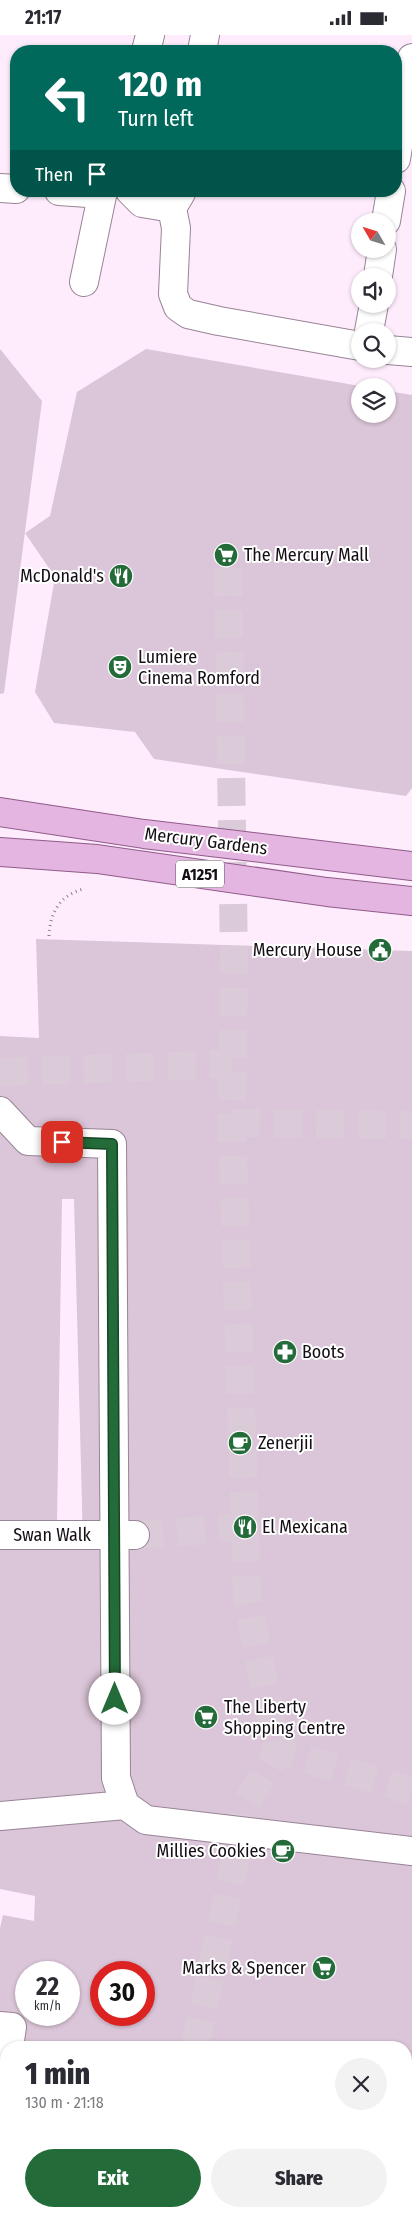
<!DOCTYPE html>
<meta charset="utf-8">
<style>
body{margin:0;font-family:"Fira Sans Condensed",sans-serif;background:#f2f2f3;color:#2b2b33;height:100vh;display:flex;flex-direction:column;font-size:19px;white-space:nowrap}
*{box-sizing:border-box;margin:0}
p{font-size:16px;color:#7c7c81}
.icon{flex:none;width:28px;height:28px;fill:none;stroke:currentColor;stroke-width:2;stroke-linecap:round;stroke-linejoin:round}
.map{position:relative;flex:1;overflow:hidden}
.drawer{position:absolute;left:0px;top:2006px;width:412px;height:176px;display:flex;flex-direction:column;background:#fff;border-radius:20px 20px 0 0;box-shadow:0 1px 4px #0004}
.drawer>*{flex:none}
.banner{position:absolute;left:10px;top:10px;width:392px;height:152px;border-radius:20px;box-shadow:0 1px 4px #0004;background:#00695c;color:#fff;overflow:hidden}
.needle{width:32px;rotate:309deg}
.tools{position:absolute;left:351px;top:178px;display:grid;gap:10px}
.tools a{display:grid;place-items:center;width:45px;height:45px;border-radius:50%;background:#fff;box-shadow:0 1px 4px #0004;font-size:25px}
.speed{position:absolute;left:15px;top:1926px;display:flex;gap:10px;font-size:25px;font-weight:700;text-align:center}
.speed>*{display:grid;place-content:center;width:65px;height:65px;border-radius:50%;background:#fff;box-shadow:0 1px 4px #0004;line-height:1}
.speed small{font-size:12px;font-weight:400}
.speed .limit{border:8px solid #d22;background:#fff;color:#111}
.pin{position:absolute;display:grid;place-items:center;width:42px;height:42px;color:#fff;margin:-21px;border-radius:10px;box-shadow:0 2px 8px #0006}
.me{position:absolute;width:55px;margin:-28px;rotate:0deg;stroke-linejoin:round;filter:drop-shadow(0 0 4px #0008)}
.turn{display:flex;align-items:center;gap:18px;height:105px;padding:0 25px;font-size:22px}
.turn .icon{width:65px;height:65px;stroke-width:2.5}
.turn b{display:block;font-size:35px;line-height:42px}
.then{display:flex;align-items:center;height:48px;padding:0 25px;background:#0003;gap:10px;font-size:19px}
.round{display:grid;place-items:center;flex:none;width:52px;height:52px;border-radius:26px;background:#f2f2f3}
.overview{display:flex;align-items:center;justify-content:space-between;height:85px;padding:0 25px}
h1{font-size:30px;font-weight:800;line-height:38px}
.button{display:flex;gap:10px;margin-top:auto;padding:10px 25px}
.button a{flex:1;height:58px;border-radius:30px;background:#236b39;color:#fff;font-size:20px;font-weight:800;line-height:58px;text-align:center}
.button a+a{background:#f2f2f3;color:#2b2b33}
.status{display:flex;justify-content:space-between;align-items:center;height:35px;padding:0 25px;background:#fff;direction:ltr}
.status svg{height:14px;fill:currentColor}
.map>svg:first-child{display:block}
.building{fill:#dbc5d8;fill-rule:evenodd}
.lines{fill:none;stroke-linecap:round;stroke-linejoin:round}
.minor-tunnel{stroke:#dbcbd9;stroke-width:28;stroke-dasharray:28 14;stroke-linecap:butt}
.minor-casing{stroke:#988496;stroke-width:30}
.major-casing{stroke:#905b8b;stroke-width:30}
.path{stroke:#8b7f8a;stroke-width:3;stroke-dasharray:1 4;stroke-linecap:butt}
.minor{stroke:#fff;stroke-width:28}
.major{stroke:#e4b5e0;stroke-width:28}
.route-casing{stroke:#174625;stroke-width:12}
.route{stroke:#236b39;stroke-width:9}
.labels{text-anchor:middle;stroke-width:4;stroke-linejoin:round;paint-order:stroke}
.shield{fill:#fff;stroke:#5b565b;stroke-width:1}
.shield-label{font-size:16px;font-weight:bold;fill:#150e15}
.poi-label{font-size:18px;fill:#150e15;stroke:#fff;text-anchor:start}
.street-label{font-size:18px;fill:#150e15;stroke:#fff}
</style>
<div class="status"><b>21:17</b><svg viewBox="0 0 49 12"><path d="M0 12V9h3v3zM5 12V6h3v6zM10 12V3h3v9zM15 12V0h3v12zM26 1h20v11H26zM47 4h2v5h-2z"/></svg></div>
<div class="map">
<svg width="412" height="2182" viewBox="0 0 412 2182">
<rect width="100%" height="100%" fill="#feecfc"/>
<path class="building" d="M0 314 42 366 4 658 0 659Z
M146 314 360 351V379H388V356L412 360V753L406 761 154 724 135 697 54 688 35 657 55 542 25 498 50 481 77 357Z
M36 904 412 916V2182H10L0 2179V1893L3 1880 34 1886 35 1861 0 1854V1511L83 1509 74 1164H62L57 1489 0 1490V1001L39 1003ZM26 1938H69V1980H26ZM101 1938H144V1980H101ZM6 2012H406V2176H6Z"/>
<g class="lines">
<path class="minor-tunnel" d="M228 533 234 924 232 1088 247 1561 277 1716 412 1756
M0 1037 232 1029
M232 1088 412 1090
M135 1500 245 1492
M195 2012 248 1766 277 1716
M164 2182 165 2176"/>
<g class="minor-casing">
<path id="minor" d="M146 16 150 0
M202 16 205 0
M396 124 412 23
M0 153 16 154
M59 156 102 159
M130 156 142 168 172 173 181 158
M172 173 176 193 173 259 178 272 188 279 219 286 360 311
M386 186 391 156
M378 241 382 214
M84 247 103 156
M369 296 374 269
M388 315 412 317
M0 1076 28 1106 112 1109 116 1743 125 1770 146 1785 412 1816
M0 1500H135
M0 1781 125 1770
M0 1991 12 1992 9 2012
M0 2064 6 2027"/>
</g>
<g class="major-casing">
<path id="major" d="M0 777 144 799 412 831
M0 817 97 824 327 857 412 866"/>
</g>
<path class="path" d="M49 901C50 878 59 861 83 854"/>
<use href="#minor" class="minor"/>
<use href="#major" class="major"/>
</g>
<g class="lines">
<g class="route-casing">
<path id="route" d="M62 1107 112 1109 115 1664"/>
</g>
<use href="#route" class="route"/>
</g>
<defs>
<g id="supermarket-disc" transform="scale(1.25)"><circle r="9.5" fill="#236b39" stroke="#fff"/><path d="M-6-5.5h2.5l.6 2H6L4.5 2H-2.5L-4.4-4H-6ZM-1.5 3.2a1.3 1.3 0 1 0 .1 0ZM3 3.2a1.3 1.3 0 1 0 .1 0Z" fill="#fff"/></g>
<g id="restaurant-disc" transform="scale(1.25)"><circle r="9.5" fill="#236b39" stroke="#fff"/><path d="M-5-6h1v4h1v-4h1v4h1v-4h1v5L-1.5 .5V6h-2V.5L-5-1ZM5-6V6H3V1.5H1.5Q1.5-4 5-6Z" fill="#fff"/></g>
<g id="theatre-disc" transform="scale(1.25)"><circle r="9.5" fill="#236b39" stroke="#fff"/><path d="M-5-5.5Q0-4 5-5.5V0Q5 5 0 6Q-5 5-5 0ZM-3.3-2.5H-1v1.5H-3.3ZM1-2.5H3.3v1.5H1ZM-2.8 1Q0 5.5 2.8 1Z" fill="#fff"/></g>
<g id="civic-disc" transform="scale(1.25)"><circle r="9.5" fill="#236b39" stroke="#fff"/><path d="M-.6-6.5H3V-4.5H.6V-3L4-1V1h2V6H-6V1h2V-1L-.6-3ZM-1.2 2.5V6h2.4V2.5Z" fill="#fff"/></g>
<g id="pharmacy-disc" transform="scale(1.25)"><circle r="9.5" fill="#236b39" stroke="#fff"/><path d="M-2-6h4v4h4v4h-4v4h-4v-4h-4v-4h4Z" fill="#fff"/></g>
<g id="cafe-disc" transform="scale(1.25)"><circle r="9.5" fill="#236b39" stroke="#fff"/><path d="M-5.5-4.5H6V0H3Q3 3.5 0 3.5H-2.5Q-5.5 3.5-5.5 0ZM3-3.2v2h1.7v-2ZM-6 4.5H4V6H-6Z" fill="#fff"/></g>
</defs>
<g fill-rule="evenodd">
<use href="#supermarket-disc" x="226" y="520"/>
<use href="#restaurant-disc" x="121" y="541"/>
<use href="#theatre-disc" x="120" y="632"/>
<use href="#civic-disc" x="380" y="915"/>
<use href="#pharmacy-disc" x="285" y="1317"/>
<use href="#cafe-disc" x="240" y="1408"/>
<use href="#restaurant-disc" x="245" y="1492"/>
<use href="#supermarket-disc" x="206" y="1682"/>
<use href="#cafe-disc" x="283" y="1816"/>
<use href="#supermarket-disc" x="324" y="1933"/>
</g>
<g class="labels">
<rect class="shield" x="176" y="825.5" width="48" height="27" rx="4"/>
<g class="shield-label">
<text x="200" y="845">A1251</text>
</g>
<g class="poi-label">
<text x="244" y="526">The Mercury Mall</text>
<text x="104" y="547" text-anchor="end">McDonald's</text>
<text x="138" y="628">Lumiere<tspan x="138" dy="21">Cinema Romford</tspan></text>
<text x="362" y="921" text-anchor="end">Mercury House</text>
<text x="302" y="1323">Boots</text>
<text x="258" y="1414">Zenerjii</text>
<text x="262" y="1498">El Mexicana</text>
<text x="224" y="1678">The Liberty<tspan x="224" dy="21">Shopping Centre</tspan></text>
<text x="266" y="1822" text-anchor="end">Millies Cookies</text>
<text x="306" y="1939" text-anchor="end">Marks &amp; Spencer</text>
</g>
<g class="street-label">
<text transform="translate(206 806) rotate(7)" y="6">Mercury Gardens</text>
<text x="52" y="1506">Swan Walk</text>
</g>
</g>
</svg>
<div class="tools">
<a><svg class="needle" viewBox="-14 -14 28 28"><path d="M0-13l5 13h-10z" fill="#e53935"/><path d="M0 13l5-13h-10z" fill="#7c7c81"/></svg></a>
<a><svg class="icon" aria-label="sound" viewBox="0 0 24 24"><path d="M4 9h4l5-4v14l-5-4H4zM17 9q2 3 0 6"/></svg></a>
<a><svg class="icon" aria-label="search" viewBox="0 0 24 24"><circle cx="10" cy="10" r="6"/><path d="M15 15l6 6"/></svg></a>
<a><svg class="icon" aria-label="layers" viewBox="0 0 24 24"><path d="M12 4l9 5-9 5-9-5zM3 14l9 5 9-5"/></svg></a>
</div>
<div class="speed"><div>22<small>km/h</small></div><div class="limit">30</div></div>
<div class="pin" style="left:62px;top:1107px;background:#d93025"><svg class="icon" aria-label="arrive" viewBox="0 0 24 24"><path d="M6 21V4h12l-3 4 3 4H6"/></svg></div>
<svg class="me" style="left:115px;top:1664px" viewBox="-20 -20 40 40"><circle r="19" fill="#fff"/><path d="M0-13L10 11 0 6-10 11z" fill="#236b39"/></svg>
<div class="banner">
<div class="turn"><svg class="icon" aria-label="left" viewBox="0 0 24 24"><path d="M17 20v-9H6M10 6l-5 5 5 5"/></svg><div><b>120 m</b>Turn left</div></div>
<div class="then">Then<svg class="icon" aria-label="arrive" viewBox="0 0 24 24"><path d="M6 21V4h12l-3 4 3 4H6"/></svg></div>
</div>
<section class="drawer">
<div class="overview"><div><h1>1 min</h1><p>130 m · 21:18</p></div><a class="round"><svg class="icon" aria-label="close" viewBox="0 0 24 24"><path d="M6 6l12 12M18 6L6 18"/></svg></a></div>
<div class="button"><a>Exit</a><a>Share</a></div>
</section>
</div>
